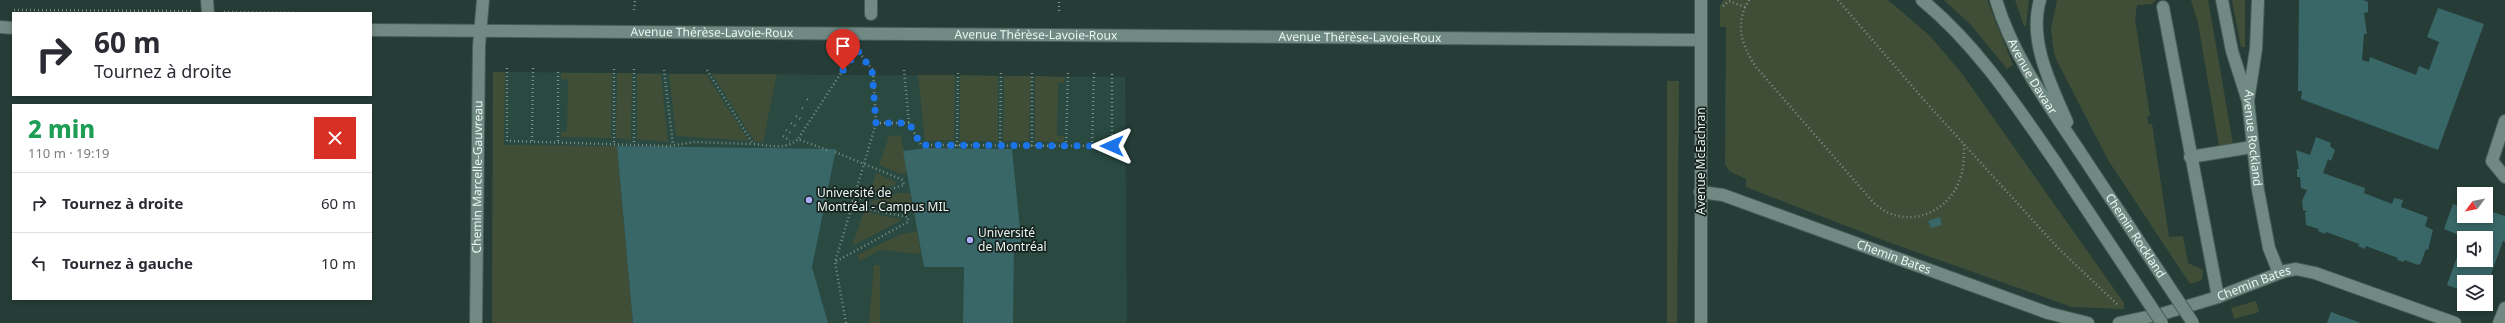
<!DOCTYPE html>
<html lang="fr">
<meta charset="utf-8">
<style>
body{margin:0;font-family:"Noto Sans",sans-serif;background:#f7f7f7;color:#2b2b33;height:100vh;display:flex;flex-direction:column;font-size:15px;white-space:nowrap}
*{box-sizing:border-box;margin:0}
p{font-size:13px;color:#7c7c81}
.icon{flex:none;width:22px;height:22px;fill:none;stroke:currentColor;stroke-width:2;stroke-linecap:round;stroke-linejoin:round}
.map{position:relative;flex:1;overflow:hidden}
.panel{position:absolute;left:12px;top:104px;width:360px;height:196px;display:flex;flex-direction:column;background:#fff;border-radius:0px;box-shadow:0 2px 6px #0003}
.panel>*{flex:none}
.guide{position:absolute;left:12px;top:12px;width:360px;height:84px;border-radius:0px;box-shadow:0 2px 6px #0003;background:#fff;color:#2b2b33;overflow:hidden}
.needle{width:26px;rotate:238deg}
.buttons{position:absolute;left:2457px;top:187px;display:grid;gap:8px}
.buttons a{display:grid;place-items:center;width:36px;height:36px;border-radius:0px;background:#fff;box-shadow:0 2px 6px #0003;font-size:20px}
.pin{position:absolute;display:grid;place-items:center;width:34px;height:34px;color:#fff;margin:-41px -17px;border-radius:50% 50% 50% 0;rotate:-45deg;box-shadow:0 0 4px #0007}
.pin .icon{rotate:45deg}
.me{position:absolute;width:44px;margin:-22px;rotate:270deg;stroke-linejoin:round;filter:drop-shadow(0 0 3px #0008)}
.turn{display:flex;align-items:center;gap:14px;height:84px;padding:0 16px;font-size:18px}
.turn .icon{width:52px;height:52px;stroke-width:2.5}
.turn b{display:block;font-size:28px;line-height:34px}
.round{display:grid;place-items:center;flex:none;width:42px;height:42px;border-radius:0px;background:#f7f7f7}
.overview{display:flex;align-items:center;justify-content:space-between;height:68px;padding:0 16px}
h1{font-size:24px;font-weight:800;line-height:30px;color:#1e9e55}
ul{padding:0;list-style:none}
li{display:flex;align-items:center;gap:12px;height:60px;padding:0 16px;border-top:1px solid #e1e1e2}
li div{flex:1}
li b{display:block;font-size:15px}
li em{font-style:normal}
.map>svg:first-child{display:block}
.built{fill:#294941}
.green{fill:#404e38}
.building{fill:#396667;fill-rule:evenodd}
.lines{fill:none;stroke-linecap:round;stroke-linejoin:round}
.minor-casing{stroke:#465b55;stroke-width:14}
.path{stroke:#7b8e89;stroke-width:2.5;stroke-dasharray:1 3;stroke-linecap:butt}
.minor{stroke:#708982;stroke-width:12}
.minor-bridge-casing{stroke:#465b55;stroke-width:14;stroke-linecap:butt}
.minor-bridge{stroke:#708982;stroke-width:12}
.route{stroke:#1a73e8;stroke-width:7;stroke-dasharray:0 12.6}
.poi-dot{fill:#abaffb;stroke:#17211e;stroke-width:1.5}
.labels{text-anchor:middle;stroke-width:3.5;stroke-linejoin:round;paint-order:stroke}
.street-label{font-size:12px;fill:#e9f6f2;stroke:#17211e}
.poi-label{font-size:12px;fill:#e9f6f2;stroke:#17211e;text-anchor:start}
</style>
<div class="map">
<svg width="2505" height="323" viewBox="0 0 2505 323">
<rect width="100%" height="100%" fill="#263d37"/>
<path class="built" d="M493 72 1125 77 1127 323H492Z"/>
<path class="green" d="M1723 0H1887L1893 4 1931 37 1963 75 2124 303V309L2072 307 1888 242 1746 187V179L1729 171 1725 164 1726 27H1720V6Z
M1944 0H1987L2013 65 2007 69 1971 25Z
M2015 0H2029L2026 26H2024Z
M2057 0H2156L2152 4 2137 5 2135 19 2150 116 2147 117 2149 125 2152 124 2169 237 2183 236 2188 263 2203 270 2202 280 2190 284 2108 160 2057 61 2054 53 2051 29Z
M2191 0H2208L2209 5 2233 144 2219 146 2198 23Z
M2232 0H2245V47H2241Z
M493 72H505L504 145 617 146 633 323H492Z
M561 73H612L611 138 561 137V132L567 131 568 80 561 79Z
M617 73H632L631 140 616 138Z
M637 74H661L668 142 637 139Z
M669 74H706L749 141 676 136Z
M712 74H777L763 142H755Z
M918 75H955L954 140 925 141Z
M960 75 998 76V141H960Z
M1004 76H1031L1029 141H1003Z
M1035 76 1065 77 1064 83H1058L1057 136H1064V142L1035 141Z
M1667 81H1679L1677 323H1667Z
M901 135 907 174 899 173 879 165 889 136Z
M876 173 896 182 895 185 870 192Z
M897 193H910L914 212 867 203Z
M864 211 902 220 852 246Z
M917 231 921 254 880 250 860 261 857 255 902 234Z
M874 265H880V323H869Z
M2256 301 2259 312 2234 319 2231 308Z"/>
<path class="building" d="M2299 0H2363L2368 2V12L2364 13 2367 34H2364L2362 60 2369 62 2370 57 2416 75 2419 66 2429 70 2439 42 2427 37 2438 8 2484 24 2438 150 2301 99 2302 91H2298Z
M2316 137 2331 143 2330 146 2335 150 2331 161 2328 159 2323 173 2365 188 2364 193 2392 204 2394 198 2403 200 2401 207 2428 217 2425 226 2433 230 2428 250 2426 249 2421 263 2418 265 2404 260V262L2397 260 2398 258 2366 246 2365 249 2358 246 2359 244 2326 232 2325 234 2318 231 2319 229 2306 225 2305 212H2308L2303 210 2302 201 2307 190 2301 188 2300 177H2297V169H2299L2296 150 2310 155Z
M617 146 836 149 812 267 828 323H633Z
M926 148 1012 149 1022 249 1014 250 1013 323H963L964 267H924L903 151Z
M2453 204 2464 208V216H2486V210L2505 216V242L2503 241 2486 288V282H2464V291L2447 285 2464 237 2444 229ZM2464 238H2486V260H2464Z
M1940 217 1942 225 1931 228 1928 221Z
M2331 312 2361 323H2327Z"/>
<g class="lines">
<g class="minor-casing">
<g id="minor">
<path d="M207 0 208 13"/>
<path d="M871 0V14"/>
<path d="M1922 0C1977 45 2016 105 2056 163"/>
<path id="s1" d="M1996 0C2013 56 2046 101 2078 149"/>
<path d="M2040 0C2028 41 2051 85 2067 122"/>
<path d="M2222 0 2232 51 2247 98"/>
<path id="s2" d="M2258 0 2256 49 2248 101 2258 190 2269 248 2279 273"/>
<path d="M2163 7 2218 297"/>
<path d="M0 27 13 28"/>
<path id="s3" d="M371 30 1701 40"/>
<path d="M2505 121 2492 161 2505 177"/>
<path d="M2190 157 2252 147"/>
<path id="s4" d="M1700 192 1723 195 2048 313 2088 323"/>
<path id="s5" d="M476 323 479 46 483 0"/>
<path d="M1701 323V0"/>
<path id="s6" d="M2119 323 2165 313 2218 297 2285 271 2296 269 2315 273 2455 323"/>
<path d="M2499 323 2505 308"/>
</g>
</g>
<path class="path" d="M1838 0 1924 100 2057 247 2119 306
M1723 6 1729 1 1745 7 1749 0
M1745 7C1736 30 1743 47 1756 67L1873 202C1900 229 1943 218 1958 184 1964 171 1964 158 1964 144
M14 10 191 11
M634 10 635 0
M1059 11V0
M224 12 300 13
M507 68V141L669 146 694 142 753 144
M634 69V143
M664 70 673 145
M707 70 753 144C769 145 785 151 798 139
M904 70 909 123
M807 99 810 101
M802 108 805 110
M796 116 801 119
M791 123 797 127
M876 123H909L921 145 1112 146V73
M786 130 793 134
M783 136 790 141
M532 141 533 68
M558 141V69
M614 142V69
M957 146 958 72
M1000 146 1001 72
M1032 146V72
M1066 146 1068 73
M1092 146 1094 73
M827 150 798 139 843 70 858 51 873 70 876 123 853 201
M835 152 903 180 904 185 853 201 852 206 908 217V222L835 262
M846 323 835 262 852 206"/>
<use href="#minor" class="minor"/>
<g class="minor-bridge-casing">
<g id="minor-bridge">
<path id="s7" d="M2078 149 2193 323"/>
<path d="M2056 163 2162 323"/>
</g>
</g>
<use href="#minor-bridge" class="minor-bridge"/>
</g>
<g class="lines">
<path class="route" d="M843 70 858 51 872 70 876 123H909L921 145 1112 146"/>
</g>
<g class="poi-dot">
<circle cx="809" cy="200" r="4"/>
<circle cx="970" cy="240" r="4"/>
</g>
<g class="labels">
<g class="street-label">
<text dy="4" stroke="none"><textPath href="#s3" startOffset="341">Avenue Thérèse-Lavoie-Roux</textPath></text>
<text dy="4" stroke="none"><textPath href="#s3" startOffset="665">Avenue Thérèse-Lavoie-Roux</textPath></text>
<text dy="4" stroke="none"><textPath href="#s3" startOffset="989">Avenue Thérèse-Lavoie-Roux</textPath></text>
<text dy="4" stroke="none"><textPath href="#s1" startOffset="85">Avenue Davaar</textPath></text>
<text dy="4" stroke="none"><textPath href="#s2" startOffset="139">Avenue Rockland</textPath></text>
<text transform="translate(1701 161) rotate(-90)" y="4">Avenue McEachran</text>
<text dy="4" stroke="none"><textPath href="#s5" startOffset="146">Chemin Marcelle-Gauvreau</textPath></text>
<text dy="4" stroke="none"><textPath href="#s7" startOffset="104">Chemin Rockland</textPath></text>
<text dy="4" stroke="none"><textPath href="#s4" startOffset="205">Chemin Bates</textPath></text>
<text dy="4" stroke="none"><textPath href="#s6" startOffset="141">Chemin Bates</textPath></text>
</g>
<g class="poi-label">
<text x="817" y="197">Université de<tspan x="817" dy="14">Montréal - Campus MIL</tspan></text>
<text x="978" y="237">Université<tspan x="978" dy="14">de Montréal</tspan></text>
</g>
</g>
</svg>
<div class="buttons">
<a><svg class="needle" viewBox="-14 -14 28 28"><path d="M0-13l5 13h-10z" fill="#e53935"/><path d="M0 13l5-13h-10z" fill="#7c7c81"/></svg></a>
<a><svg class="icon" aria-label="sound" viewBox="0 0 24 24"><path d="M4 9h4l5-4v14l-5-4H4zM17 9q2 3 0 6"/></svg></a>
<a><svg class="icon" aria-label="layers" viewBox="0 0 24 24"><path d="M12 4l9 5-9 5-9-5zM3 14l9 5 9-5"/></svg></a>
</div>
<div class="pin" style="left:843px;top:70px;background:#d93025"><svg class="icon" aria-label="arrive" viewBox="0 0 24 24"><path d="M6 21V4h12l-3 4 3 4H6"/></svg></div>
<svg class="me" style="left:1112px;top:146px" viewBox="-20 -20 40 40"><path d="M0-17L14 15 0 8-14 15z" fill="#1a73e8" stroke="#fff" stroke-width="4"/></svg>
<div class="guide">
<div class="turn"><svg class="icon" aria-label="right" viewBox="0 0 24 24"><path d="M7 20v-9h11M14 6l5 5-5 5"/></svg><div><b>60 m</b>Tournez à droite</div></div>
</div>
<section class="panel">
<div class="overview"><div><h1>2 min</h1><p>110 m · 19:19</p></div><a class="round" style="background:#d93025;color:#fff"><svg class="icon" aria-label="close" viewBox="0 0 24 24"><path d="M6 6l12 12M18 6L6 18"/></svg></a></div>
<ul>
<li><svg class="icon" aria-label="right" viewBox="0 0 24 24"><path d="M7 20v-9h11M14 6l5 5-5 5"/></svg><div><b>Tournez à droite</b></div><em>60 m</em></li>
<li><svg class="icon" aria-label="left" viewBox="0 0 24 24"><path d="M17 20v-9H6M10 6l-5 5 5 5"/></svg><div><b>Tournez à gauche</b></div><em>10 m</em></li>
</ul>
</section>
</div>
